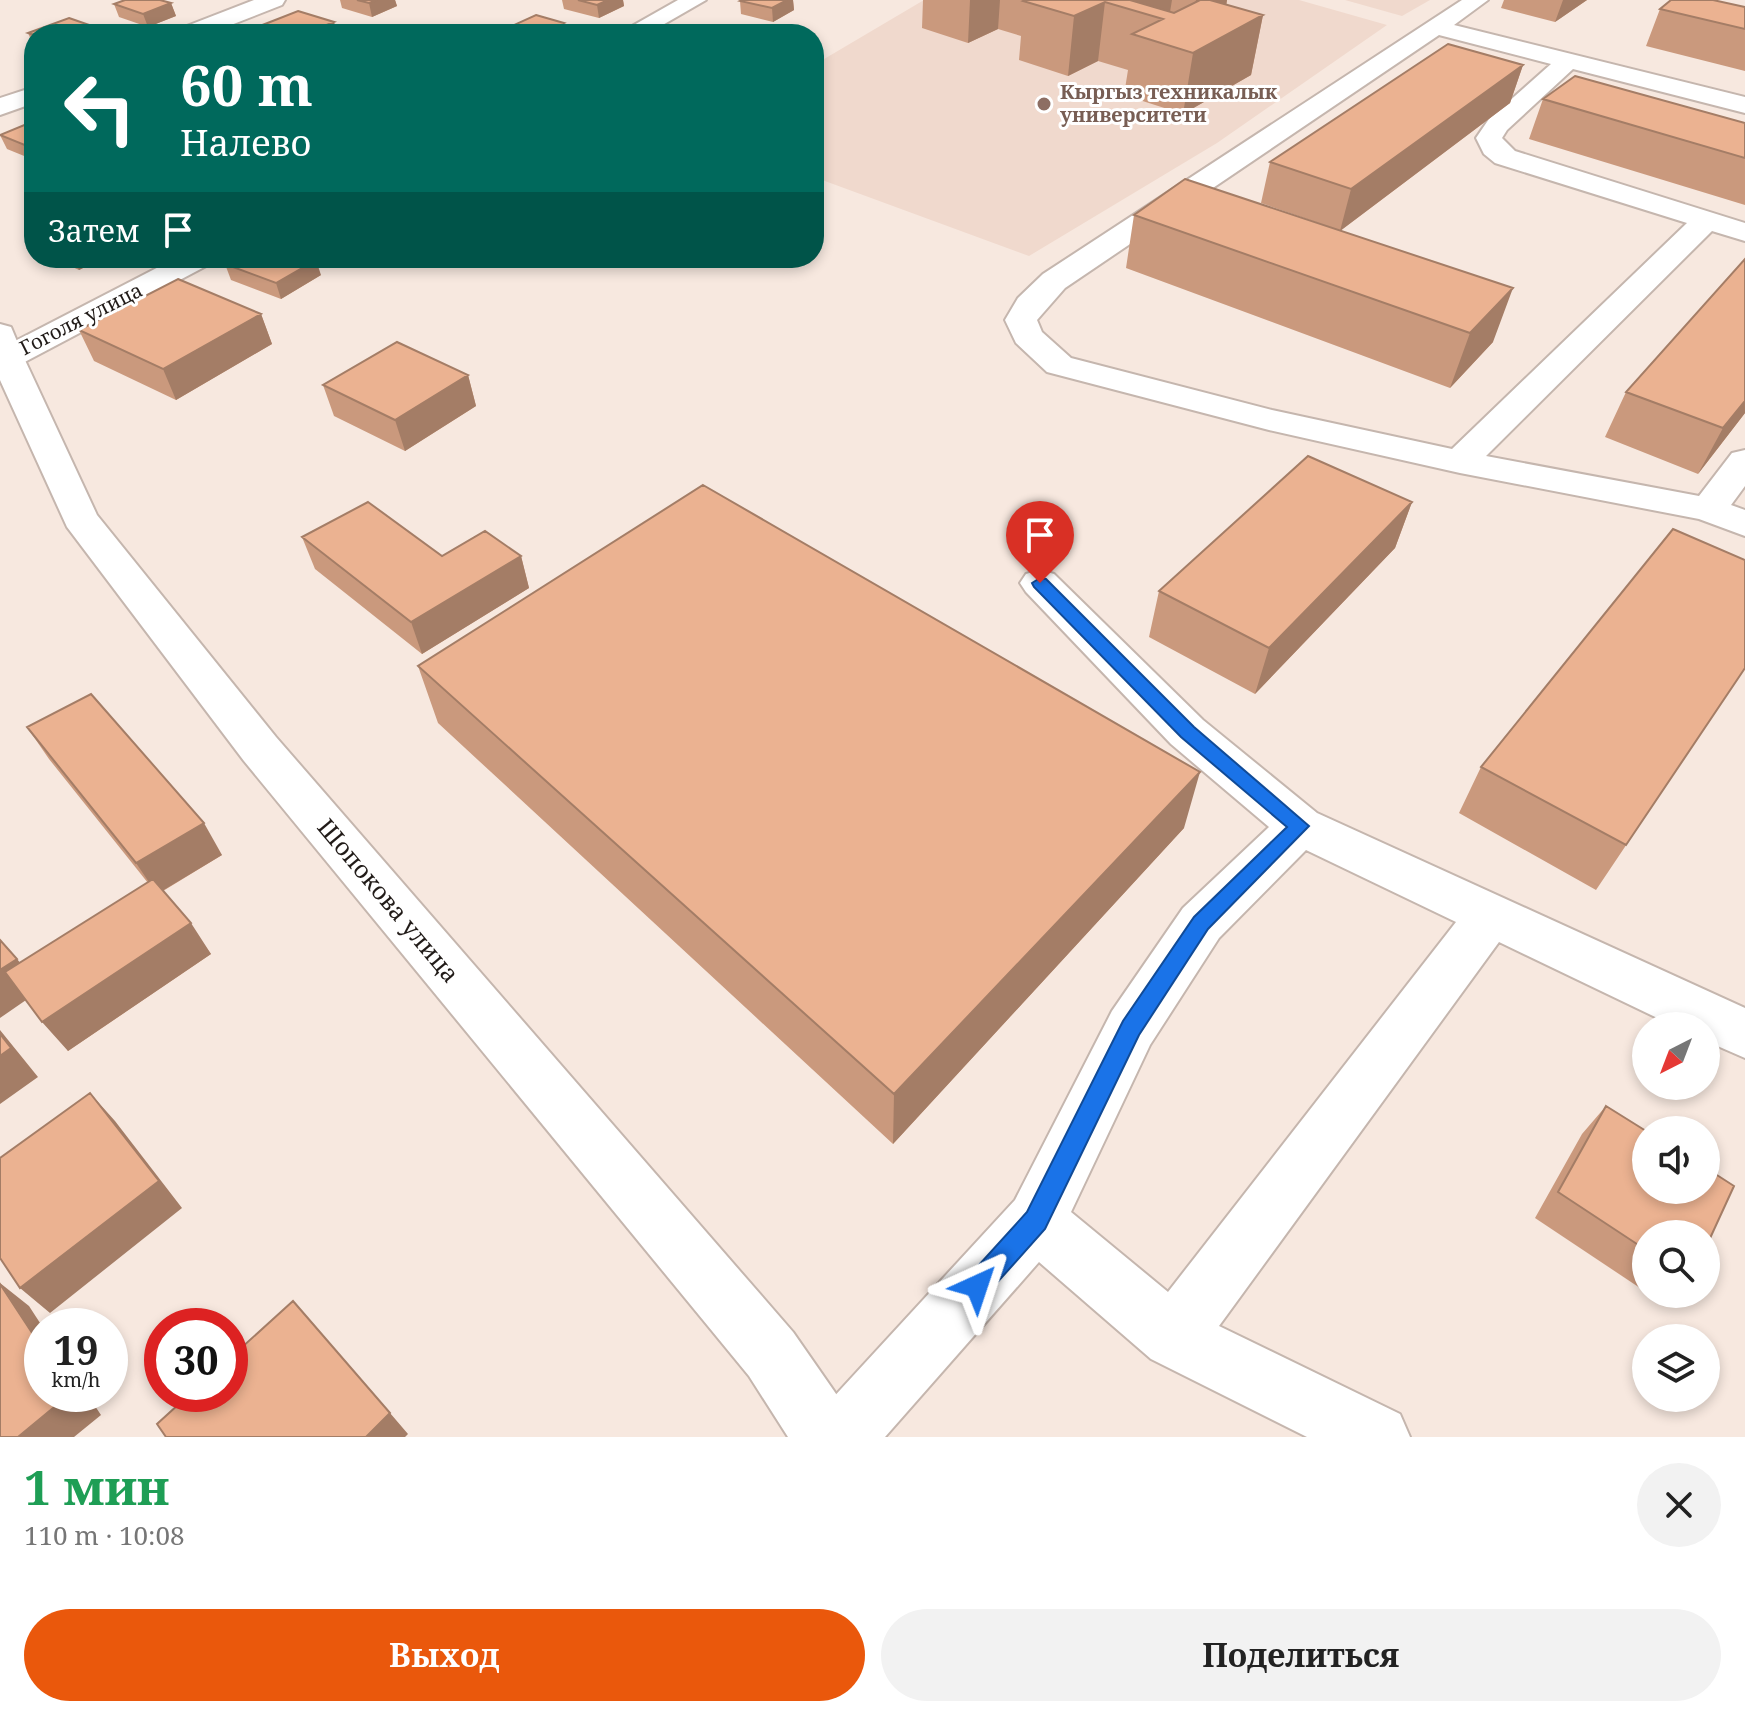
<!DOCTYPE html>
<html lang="ru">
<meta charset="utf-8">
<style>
body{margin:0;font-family:"Noto Serif",serif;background:#f2f2f2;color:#222;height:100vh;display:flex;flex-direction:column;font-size:30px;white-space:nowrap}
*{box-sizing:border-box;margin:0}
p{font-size:26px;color:#767676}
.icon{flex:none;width:44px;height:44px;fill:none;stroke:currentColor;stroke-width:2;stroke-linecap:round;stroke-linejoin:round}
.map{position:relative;height:1437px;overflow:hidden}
.sheet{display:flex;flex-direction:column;background:#fff;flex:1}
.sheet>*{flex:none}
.guide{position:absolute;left:24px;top:24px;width:800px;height:244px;border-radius:32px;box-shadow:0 4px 12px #0003;background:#00695c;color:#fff;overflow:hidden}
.needle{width:52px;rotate:222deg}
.fabs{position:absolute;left:1632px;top:1012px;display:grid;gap:16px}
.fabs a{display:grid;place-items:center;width:88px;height:88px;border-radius:50%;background:#fff;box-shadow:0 4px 12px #0003;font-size:40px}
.speed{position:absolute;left:24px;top:1308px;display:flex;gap:16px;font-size:40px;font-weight:700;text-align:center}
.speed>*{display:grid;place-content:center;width:104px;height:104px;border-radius:50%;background:#fff;box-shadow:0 4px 12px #0003;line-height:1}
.speed small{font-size:20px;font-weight:400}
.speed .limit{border:12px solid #d22;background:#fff;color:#111}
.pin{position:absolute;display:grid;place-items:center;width:68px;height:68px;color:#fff;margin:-82px -34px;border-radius:50% 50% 50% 0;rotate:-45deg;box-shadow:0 0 8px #0007}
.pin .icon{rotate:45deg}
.me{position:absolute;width:88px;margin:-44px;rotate:42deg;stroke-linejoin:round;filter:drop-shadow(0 0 6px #0008)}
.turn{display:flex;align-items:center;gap:28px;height:168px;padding:0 24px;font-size:36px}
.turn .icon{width:104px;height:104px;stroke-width:2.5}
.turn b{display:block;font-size:56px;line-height:68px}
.then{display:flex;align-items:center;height:76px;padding:0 24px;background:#0003;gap:16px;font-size:30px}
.round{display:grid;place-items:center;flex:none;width:84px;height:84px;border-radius:42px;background:#f2f2f2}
.summary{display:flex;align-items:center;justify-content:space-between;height:136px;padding:0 24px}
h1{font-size:48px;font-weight:700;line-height:60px;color:#1e9e55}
.cta{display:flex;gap:16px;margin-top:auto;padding:16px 24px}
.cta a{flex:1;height:92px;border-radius:48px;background:#ea580c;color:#fff;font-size:32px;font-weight:700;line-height:92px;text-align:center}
.cta a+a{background:#f2f2f2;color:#222}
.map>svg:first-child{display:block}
.built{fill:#f0d9cd}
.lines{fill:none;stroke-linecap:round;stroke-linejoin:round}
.minor-casing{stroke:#c5b6ae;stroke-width:4}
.tertiary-casing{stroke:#c5b6ae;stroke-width:4}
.minor{fill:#fff;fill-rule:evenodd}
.tertiary{fill:#fff;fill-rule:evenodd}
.wall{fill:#ca997d}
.shaded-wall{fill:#a47d66}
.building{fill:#ebb291;stroke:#a47d66;stroke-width:2}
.route{fill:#1a73e8;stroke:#114b97;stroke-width:2}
.education-dot{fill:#8d6e63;stroke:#fff;stroke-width:3}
.labels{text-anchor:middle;stroke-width:6;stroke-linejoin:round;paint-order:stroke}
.far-education-label{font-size:20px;font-weight:bold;fill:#785e54;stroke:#fff;text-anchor:start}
.far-street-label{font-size:20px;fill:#211b18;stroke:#fff}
.street-label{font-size:24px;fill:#211b18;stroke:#fff}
</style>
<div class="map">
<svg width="1745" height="1437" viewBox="0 0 1745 1437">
<rect width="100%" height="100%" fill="#f7e8df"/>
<path class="built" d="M924 0H1299L1387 25 1217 143 1029 256 814 177V65Z
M1345 0H1430L1402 16Z"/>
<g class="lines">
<g class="minor-casing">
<path id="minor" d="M254 0H285L282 5 208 34H175L179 29Z
M678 0H706L647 34H618Z
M1462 0H1488L1454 25 1745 97V113L1573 69 1507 130 1502 138 1515 151 1745 223V241L1712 231 1486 456 1699 496 1732 453 1745 450V486L1731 505 1745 510V536L1699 519 1460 473 1269 430 1047 372 1016 343 1005 320 1018 298 1043 274ZM1439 35 1551 64 1489 119 1476 138 1484 154 1495 163 1687 223 1452 449 1272 410 1071 358 1042 332 1037 320 1065 288Z
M34 87V103L0 115V98Z
M176 258H214L210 264 19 365 0 366V349Z
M1040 570 1054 574 1203 720 1317 813 1745 1008V1058L1706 1041V1026H1674L1499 942 1219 1326 1400 1414 1410 1437H1307L1151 1359 1039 1262 885 1437H808L818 1414 1015 1200 1112 1011 1183 908 1269 827 1171 744 1026 592 1020 583 1026 574ZM1306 850 1456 922 1168 1292 1071 1212 1150 1045 1219 938Z"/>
</g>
<g class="tertiary-casing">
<path id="tertiary" d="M0 324 11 327 24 358 97 515 276 737 793 1332 850 1414 860 1437H788L749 1376 244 761 67 527 0 380Z"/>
</g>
<use href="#minor" class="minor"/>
<use href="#tertiary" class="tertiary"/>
</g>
<path class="wall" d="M340 0H395L397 6 372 17 342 8Z
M562 0H623L624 6 599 18 564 9Z
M742 0H793L794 10 773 22 741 14 740 1Z
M923 0H1227L1226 5 1263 15 1251 75 1183 114 1124 95 1128 70 1098 61 1068 76 1019 60 1021 36 998 29 968 43 922 28Z
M1504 0H1587L1555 22 1501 8Z
M171 3 176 16 148 27 119 17 114 4Z
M1745 7V71L1646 46 1660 9Z
M334 22 337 34H268L265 24Z
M28 33 34 34V46Z
M1523 65 1510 103 1340 231 1493 342 1450 388 1126 268 1134 215 1333 228 1261 203 1270 162Z
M1543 99 1745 123V205L1529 139Z
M34 121V160L7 149 0 135Z
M34 220V238L27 223Z
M53 258H103L79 270Z
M225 264 321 275 281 299 231 280Z
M261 314 272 344 176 400 94 361 79 330Z
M468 375 476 406 405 451 334 416 323 385Z
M1626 392 1745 413 1698 474 1605 437Z
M1412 502 1395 548 1255 694 1149 637 1159 591Z
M302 537 442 556H521L529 588 422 654 315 569Z
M418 666 1184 828 893 1144 438 723Z
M1745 668 1596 890 1459 813 1481 767Z
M27 727 222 855 163 891 211 954 68 1051 20 963 148 883 49 759Z
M1606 1106 1646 1234V1292L1535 1218 1582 1134Z
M1648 1294H1673L1662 1303Z"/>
<path class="shaded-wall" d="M377 0H395L397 6 372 17 369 3Z
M608 0H623L624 6 599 18 597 5Z
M787 0H793L794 10 773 22 772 8Z
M970 0H1000L998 29 968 43Z
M1116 0H1172L1168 24 1163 19Z
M1196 0H1227L1225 13 1191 31Z
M1563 0H1587L1555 22Z
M1105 2 1098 61 1068 76 1074 16Z
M171 3 176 16 148 27 143 14Z
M1263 15 1251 75 1183 114 1193 53Z
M334 22 337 34H304Z
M564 23 566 34H541Z
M98 28 101 34H82Z
M1523 65 1510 103 1340 231 1351 189Z
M34 143V160L27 146Z
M74 258H103L79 270Z
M316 260 321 275 281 299 276 283Z
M1513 288 1493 342 1450 388 1470 333Z
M261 314 272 344 176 400 163 369Z
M468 375 476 406 405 451 395 420Z
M1745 401V413L1698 474 1723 428Z
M1412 502 1395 548 1255 694 1269 648Z
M521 556 529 588 422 654 411 622Z
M1200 772 1184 828 893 1144 894 1094Z
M204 823 222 855 157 894 136 863Z
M191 923 211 954 68 1051 42 1022Z
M17 959 42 989 0 1018V970Z
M0 1030 38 1077 0 1104Z
M90 1093 115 1121 182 1208 50 1313 20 1288Z
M0 1283 29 1306 42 1326V1348Z
M70 1394H87L101 1415 74 1437H18Z
M390 1413 408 1434 405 1437H366Z"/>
<path class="building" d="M125 0H160L171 3 143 14 114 4Z
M357 0H377L369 3Z
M578 0H608L597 5Z
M742 0H787L772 8 740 1Z
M1025 0H1130L1174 13 1200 0H1210L1263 15 1193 53 1132 34 1163 19 1105 2 1074 16 1023 1Z
M1671 0H1713L1745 7V29L1660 9Z
M298 11 334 22 304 34H297L265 24Z
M536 15 564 23 541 34H516L503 30Z
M69 18 98 28 82 34 34 35 28 33Z
M687 26 719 34H672Z
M1448 44 1523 65 1351 189 1270 162Z
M1575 76 1745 123V158L1543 99Z
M34 121V143L27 146 0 135Z
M1185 179 1513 288 1470 333 1134 215Z
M34 220V226L27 223Z
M237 258H311L316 260 276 283 225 264Z
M1745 259V401L1723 428 1626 392Z
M178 279 261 314 163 369 79 330Z
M397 342 468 375 395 420 323 385Z
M1308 456 1412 502 1269 648 1159 591Z
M703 485 1200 772 894 1094 418 666Z
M368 502 442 556 485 531 521 556 411 622 302 537Z
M1673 529 1745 560V668L1626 845 1481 767Z
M91 694 204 823 136 863 27 727Z
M153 879 191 923 42 1022 5 972Z
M0 940 17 959 0 970Z
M0 1034 11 1048 0 1056Z
M90 1093 159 1181 20 1288 0 1258V1158Z
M1606 1106 1646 1131V1190H1706V1168L1734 1186 1706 1247V1234H1646V1250L1558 1192Z
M0 1284 42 1348V1394H70L18 1437H0Z
M293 1301 390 1413 366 1437H166L157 1424 190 1394H230V1358Z"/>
<path class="route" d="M1040 578 1046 579 1194 727 1309 826 1208 929 1139 1035 1045 1229 986 1295 977 1298 968 1295 965 1286 968 1277 1027 1212 1123 1021 1194 917 1287 827 1181 737 1034 587 1032 583Z"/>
<circle class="education-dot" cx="1044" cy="104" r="8"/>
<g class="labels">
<g class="far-education-label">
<text x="1060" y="99">Кыргыз техникалык<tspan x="1060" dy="23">университети</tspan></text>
</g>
<g class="far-street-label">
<text transform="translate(81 319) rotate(-27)" y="7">Гоголя улица</text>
</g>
<g class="street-label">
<text transform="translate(388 901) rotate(50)" y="8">Шопокова улица</text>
</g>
</g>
</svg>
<div class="fabs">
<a><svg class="needle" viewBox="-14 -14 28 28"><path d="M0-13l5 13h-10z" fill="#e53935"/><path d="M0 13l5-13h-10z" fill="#767676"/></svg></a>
<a><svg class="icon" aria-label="sound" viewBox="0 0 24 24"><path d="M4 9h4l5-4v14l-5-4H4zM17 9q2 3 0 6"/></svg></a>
<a><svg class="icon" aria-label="search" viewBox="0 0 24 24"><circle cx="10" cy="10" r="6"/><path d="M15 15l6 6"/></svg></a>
<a><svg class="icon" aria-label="layers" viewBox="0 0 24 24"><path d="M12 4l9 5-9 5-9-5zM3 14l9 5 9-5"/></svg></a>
</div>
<div class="speed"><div>19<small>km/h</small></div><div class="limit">30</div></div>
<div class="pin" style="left:1040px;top:583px;background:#d93025"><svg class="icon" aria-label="arrive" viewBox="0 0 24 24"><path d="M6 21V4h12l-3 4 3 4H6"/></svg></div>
<svg class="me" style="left:977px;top:1286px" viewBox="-20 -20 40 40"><path d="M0-17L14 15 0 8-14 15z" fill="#1a73e8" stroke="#fff" stroke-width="4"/></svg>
<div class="guide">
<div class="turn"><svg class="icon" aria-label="left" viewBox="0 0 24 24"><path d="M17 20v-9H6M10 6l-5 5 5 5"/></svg><div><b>60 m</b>Налево</div></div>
<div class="then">Затем<svg class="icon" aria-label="arrive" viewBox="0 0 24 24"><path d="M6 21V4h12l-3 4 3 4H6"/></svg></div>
</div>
</div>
<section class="sheet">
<div class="summary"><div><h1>1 мин</h1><p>110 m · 10:08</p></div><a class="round"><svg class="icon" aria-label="close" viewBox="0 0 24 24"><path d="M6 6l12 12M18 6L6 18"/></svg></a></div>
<div class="cta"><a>Выход</a><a>Поделиться</a></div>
</section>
